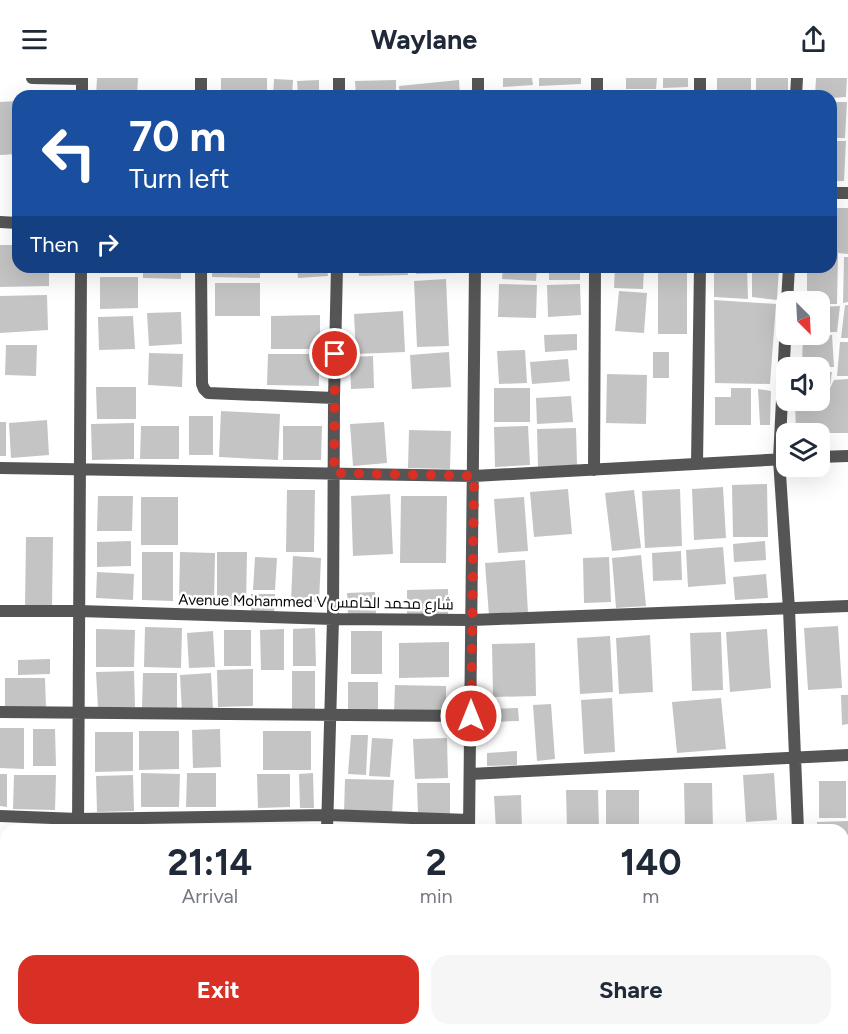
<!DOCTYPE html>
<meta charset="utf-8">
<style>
body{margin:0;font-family:Figtree,Cairo,sans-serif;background:#f6f6f7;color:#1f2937;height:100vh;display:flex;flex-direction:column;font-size:22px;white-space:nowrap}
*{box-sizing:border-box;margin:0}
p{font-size:20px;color:#747a83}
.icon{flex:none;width:33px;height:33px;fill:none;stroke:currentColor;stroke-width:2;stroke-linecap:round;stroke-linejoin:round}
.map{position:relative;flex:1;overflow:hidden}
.side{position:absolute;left:0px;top:746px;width:849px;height:212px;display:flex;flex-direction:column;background:#fff;border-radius:18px 18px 0 0;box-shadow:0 6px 24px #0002}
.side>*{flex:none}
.top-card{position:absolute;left:12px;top:12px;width:825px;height:183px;border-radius:18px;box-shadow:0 6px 24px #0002;background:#1a4fa0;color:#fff;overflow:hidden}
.needle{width:39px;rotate:156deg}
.tools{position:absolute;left:776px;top:213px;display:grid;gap:12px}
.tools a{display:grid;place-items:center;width:54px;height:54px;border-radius:12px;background:#fff;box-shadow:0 6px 24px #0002;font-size:30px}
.pin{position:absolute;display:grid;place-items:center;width:51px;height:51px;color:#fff;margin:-26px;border:3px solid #fff;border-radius:50%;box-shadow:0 2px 6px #0007}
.me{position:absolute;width:66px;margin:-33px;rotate:0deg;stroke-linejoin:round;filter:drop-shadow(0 0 4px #0008)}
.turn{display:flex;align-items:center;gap:21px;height:126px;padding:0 18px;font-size:27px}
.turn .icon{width:78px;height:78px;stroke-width:2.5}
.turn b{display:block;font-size:42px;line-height:51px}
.then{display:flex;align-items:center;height:57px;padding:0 18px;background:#0003;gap:12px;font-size:22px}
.eta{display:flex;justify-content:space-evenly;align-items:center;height:102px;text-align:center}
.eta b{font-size:36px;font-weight:700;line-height:42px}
.button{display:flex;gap:12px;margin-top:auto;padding:12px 18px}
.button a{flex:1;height:69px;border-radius:18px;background:#d93025;color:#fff;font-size:24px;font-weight:700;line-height:69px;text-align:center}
.button a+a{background:#f6f6f7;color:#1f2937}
header{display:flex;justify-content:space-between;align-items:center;height:78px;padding:0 18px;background:#fff;font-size:27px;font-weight:700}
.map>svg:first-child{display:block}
.building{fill:#c4c4c4}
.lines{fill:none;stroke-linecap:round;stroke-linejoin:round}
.minor{stroke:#555;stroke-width:12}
.route{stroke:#d93025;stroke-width:10;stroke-dasharray:0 18}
.labels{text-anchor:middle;stroke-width:5;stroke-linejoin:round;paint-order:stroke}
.street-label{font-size:15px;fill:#000;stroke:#fff}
</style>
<header><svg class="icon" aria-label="menu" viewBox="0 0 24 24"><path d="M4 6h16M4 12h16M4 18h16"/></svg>Waylane<svg class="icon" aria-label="share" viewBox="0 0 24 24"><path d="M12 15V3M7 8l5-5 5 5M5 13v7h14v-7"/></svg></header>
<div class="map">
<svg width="848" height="956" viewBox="0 0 848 956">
<rect width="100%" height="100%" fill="#fff"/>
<path class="building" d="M97 0H138L137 18H96Z
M221 0H267V18H221Z
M503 0H532L533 7 503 9Z
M539 0H581V6L539 8Z
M626 0H657L656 11H626Z
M663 0H688V9L663 10Z
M717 0H751V14L717 15Z
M756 0H788V12L756 14Z
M816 0H847L846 19 831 20V18H815Z
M274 1 293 2 292 18H273Z
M319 2V18H298L297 3Z
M396 2V18H356L355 3Z
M459 2 460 18H400L399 8Z
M537 13V18H500V15Z
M636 15H655V18H636Z
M661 15 688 16V18H661Z
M17 23 18 76 0 77V24Z
M831 24H847L845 60H831Z
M831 63H846L844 103H831Z
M831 130H848V176L838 175 837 226H819V224H807V189H831Z
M0 167H18V189H49V208L0 209Z
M844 179H848V224L843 225Z
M101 189H137V194H101Z
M143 189H181V201L143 200Z
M212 189H260V200L212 199Z
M297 189H327L328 198 298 200Z
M358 189H407L408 197 359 198Z
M416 189H457L458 195 416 196Z
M503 189H537L536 203 502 201Z
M549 189H580V202H549Z
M615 189H644L643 211 614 210Z
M658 189H687V256H658Z
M714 189H747L748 221 714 219Z
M752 189H779L777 222 752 219Z
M100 199H138V230L100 231Z
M446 201 449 268 417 269 414 203Z
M215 205H260V238H215Z
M499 206 537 207 536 240 498 239Z
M580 206 581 237 548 239 547 207Z
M619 213 647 215 644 255 615 253Z
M47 217 48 252 0 255V218Z
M714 222 776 226 770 306 715 305Z
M845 227H848V260H841Z
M840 228 837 254H819V229Z
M403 233 405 274 356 276 354 236Z
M181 234 182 266 149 268 147 235Z
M320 237V271H271V238Z
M133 238 135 271 99 272 98 239Z
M577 256V272L545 274 544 257Z
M803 257H832L834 289H802Z
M840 264H848V298H837Z
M6 267H37L36 298 5 297Z
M525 272 527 305 499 306 497 273Z
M449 274 451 309 412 311 410 277Z
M653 274H669V300H653Z
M149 275 183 276 182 309 148 307Z
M268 276H319V308L267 307Z
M373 278 374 310 351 311 350 279Z
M568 281 570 303 532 306 530 284Z
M819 294H832L830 308H819Z
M607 296 647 297 646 346 606 345Z
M848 301V355H796L795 322H819V311L830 310 834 302Z
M96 309H136V341H97Z
M494 310H530V344H494Z
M731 310H751V347H715V319H731Z
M758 311 771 313 770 347H760Z
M571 318 573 344 537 346 536 320Z
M221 333 280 336 278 382 219 379Z
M189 338H213V377H189Z
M47 342 49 377 11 380 9 345Z
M0 344H6V378H0Z
M384 344 387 385 353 388 350 346Z
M134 345V381L92 382 91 346Z
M141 348H179V381H140Z
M283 348H322L321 382H283Z
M528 348 530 387 495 389 494 349Z
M576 350 577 387 538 389 537 351Z
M409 352 451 353 450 391 408 390Z
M767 406 768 459H733L732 407Z
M723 409 726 460 694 462 692 411Z
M568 411 572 456 534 459 530 414Z
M680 411 682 468 645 470 642 413Z
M287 412H315L314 474H286Z
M634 412 641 470 612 473 605 415Z
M390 416 393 476 353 478 351 418Z
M98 418H133L132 453H97Z
M401 418H447L446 485H400Z
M141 419H178V467H141Z
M524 419 528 473 498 475 494 421Z
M26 459H53L52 529H25Z
M131 463V488L97 489V464Z
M765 463 766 482 734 484 733 466Z
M723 469 726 506 688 509 686 472Z
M681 473 682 502 653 503 652 475Z
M142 474H173V523L142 522Z
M180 474 215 475 214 526 179 525Z
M217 474H247L246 528H217Z
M641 477 646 528 616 530 612 480Z
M293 478 321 480 319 524 291 523Z
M255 479 277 480 275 512H253Z
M609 479 611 524 584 525 583 480Z
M525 482 528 535 489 538 485 485Z
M97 494 134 496 133 522 96 520Z
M766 496 768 520 735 522 733 499Z
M448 511V539H407V512Z
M375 514 376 538 348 539 347 515Z
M251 516H275L274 535H251Z
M838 548 842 610 808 612 804 550Z
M145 549 182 550 181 590 144 589Z
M315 550 316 588H293V551Z
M96 551 135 552 134 589H96Z
M284 551V592H261L260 552Z
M767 551 771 610 730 614 726 554Z
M224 552H251V588H224Z
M213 553 215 589 189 590 187 555Z
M351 553H382V596H351Z
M721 554 723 612 692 613 690 555Z
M650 557 653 614 619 616 616 560Z
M610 558 613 614 580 616 577 560Z
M449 564V599L399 600V565Z
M535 565 536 618 493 619 492 566Z
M50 581V596L18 597V582Z
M253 591V628L218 629 217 592Z
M134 593 135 629 98 630 96 594Z
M292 593H315V631H292Z
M143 595H177V630H142Z
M211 595 213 632 182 634 180 597Z
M5 600H45L46 631H5Z
M348 604H378V635H348Z
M395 607 446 608V635H394Z
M841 617H848V646L842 647Z
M612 620 615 674 584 676 581 622Z
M721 620 726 671 677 675 672 624Z
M551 626 555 681 537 683 533 627Z
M518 630 519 643 489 644V631Z
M0 650H24V691L0 690Z
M33 651H55L56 688H33Z
M220 651 221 689 193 690 192 652Z
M139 653H179V691L139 692Z
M263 653H311V692H263Z
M95 654H133V693L95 694Z
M351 657H368L366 697 348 696Z
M372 660 393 661 390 699 369 698Z
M447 660 448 700 415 701 413 661Z
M517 673V687L487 688V675Z
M141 695 180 696 179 729H141Z
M187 695H216V729H186Z
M313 695 314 730H300L299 696Z
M774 695 777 742 746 744 743 697Z
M0 696H7V729L0 728Z
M257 696H290V729L258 730Z
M14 697H56L55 732 13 731Z
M133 697 134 733 97 734 96 698Z
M345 701 394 702 392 737 344 735Z
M819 703H846V740H819Z
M417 705H450V736H418Z
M684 705H712L713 752H685Z
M566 712H598L599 752H567Z
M606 712H639V752H606Z
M521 717 522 752H496L494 718Z
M848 743V792H843V752H817V744Z
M3 755H6V793H1Z
M848 797V835H843V798Z
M0 799H6V832H1Z
M0 856H6V891H1Z
M488 951H523V956H488Z
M565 951H599V956H565Z
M676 951H701V956H676Z
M707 951H737V956H707Z
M752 951H787L788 956H752Z
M95 953 172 954V956H95Z"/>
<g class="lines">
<path class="minor" d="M32 0 82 1
M700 0V18
M82 18V0
M201 18V0
M339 18V0
M478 18V0
M597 18V0
M796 18 797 0
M831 115H848
M0 144 18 145
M201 189 202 306 204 311 208 315 334 320
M787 224 789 189
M786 243 779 381 789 531 798 752
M819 379 848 378
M697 385 700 189
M0 390 474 398 786 381
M594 392 595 189
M0 533H79L333 541 472 542 848 528
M0 634 471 638
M470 696 848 677
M0 738 78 741 327 737 469 742
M78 752C80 564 79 377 81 189
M327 752 333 541 334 320 337 189
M469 752 475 189
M0 838H6
M843 843H848
M0 937 6 938
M435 951 470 953
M806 951V956
M75 956V951"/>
</g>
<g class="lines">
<path class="route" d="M335 276 334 395 474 398 471 638"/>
</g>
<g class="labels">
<g class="street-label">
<text transform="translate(316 524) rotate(1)" y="5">Avenue Mohammed V شارع محمد الخامس</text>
</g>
</g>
</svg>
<div class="tools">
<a><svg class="needle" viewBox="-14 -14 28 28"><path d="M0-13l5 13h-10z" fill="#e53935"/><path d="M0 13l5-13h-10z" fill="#747a83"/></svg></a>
<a><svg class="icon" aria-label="sound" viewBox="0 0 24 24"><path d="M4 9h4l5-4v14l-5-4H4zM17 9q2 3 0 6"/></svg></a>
<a><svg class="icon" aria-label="layers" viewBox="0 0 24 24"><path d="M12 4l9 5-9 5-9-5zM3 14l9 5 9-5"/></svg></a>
</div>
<div class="pin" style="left:335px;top:276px;background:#d93025"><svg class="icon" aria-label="arrive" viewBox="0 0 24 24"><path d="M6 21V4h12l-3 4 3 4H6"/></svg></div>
<svg class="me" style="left:471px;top:638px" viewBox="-20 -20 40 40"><circle r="17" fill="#d93025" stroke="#fff" stroke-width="3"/><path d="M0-11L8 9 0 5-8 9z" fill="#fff"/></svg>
<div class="top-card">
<div class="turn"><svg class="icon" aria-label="left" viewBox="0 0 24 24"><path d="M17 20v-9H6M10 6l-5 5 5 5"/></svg><div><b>70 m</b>Turn left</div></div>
<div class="then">Then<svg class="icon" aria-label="right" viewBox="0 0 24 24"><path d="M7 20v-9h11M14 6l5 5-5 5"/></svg></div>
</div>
<section class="side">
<div class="eta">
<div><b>21:14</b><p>Arrival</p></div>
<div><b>2</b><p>min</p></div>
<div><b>140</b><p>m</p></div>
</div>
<div class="button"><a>Exit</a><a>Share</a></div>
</section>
</div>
